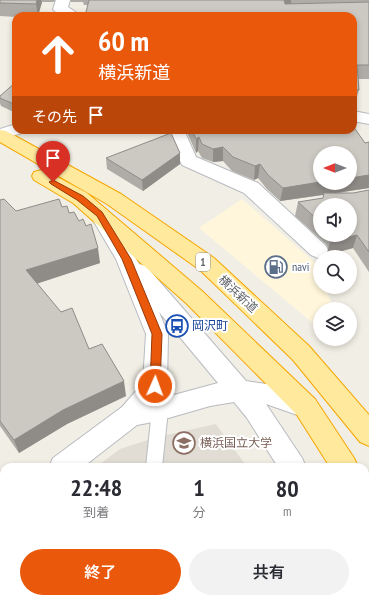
<!DOCTYPE html>
<html lang="ja">
<meta charset="utf-8">
<style>
body{margin:0;font-family:"PT Sans Narrow","Noto Sans JP",sans-serif;background:#f2f2f3;color:#2b2b33;height:100vh;display:flex;flex-direction:column;font-size:15px;white-space:nowrap}
*{box-sizing:border-box;margin:0}
p{font-size:13px;color:#7c7c81}
.icon{flex:none;width:22px;height:22px;fill:none;stroke:currentColor;stroke-width:2;stroke-linecap:round;stroke-linejoin:round}
.map{position:relative;flex:1;overflow:hidden}
.panel{position:absolute;left:0px;top:463px;width:369px;height:140px;display:flex;flex-direction:column;background:#fff;border-radius:12px 12px 0 0;box-shadow:0 2px 6px #0003}
.panel>*{flex:none}
.guide{position:absolute;left:12px;top:12px;width:345px;height:122px;border-radius:12px;box-shadow:0 2px 6px #0003;background:#ea580c;color:#fff;overflow:hidden}
.needle{width:26px;rotate:270deg}
.fabs{position:absolute;left:313px;top:146px;display:grid;gap:8px}
.fabs a{display:grid;place-items:center;width:44px;height:44px;border-radius:50%;background:#fff;box-shadow:0 2px 6px #0003;font-size:20px}
.pin{position:absolute;display:grid;place-items:center;width:34px;height:34px;color:#fff;margin:-41px -17px;border-radius:50% 50% 50% 0;rotate:-45deg;box-shadow:0 0 4px #0007}
.pin .icon{rotate:45deg}
.me{position:absolute;width:44px;margin:-22px;rotate:2deg;stroke-linejoin:round;filter:drop-shadow(0 0 3px #0008)}
.turn{display:flex;align-items:center;gap:14px;height:84px;padding:0 20px;font-size:18px}
.turn .icon{width:52px;height:52px;stroke-width:2.5}
.turn b{display:block;font-size:28px;line-height:34px}
.then{display:flex;align-items:center;height:38px;padding:0 20px;background:#0003;gap:8px;font-size:15px}
.eta{display:flex;justify-content:space-evenly;align-items:center;height:68px;text-align:center}
.eta b{font-size:24px;font-weight:600;line-height:28px}
.button{display:flex;gap:8px;margin-top:auto;padding:8px 20px}
.button a{flex:1;height:46px;border-radius:24px;background:#ea580c;color:#fff;font-size:16px;font-weight:600;line-height:46px;text-align:center}
.button a+a{background:#f2f2f3;color:#2b2b33}
.map>svg:first-child{display:block}
.commercial{fill:#fff6dc}
.education{fill:#e1ddd4}
.lines{fill:none;stroke-linecap:round;stroke-linejoin:round}
.service-casing{stroke:#b8bbc0;stroke-width:2}
.minor-casing{stroke:#b8bbc0;stroke-width:2}
.trunk-casing{stroke:#f6a600;stroke-width:2}
.service{fill:#fff;fill-rule:evenodd}
.minor{fill:#fff;fill-rule:evenodd}
.trunk{fill:#ffe99d;fill-rule:evenodd}
.wall{fill:#afaca7;fill-rule:evenodd}
.shaded-wall{fill:#8f8c88}
.building{fill:#ccc8c2;stroke:#8f8c88}
.route{fill:#ea580c;stroke:#983908}
.labels{text-anchor:middle;stroke-width:4;stroke-linejoin:round;paint-order:stroke}
.shield{fill:#fff;stroke:#8e9095;stroke-width:1}
.shield-label{font-size:11px;font-weight:bold;fill:#5d6167}
.service-label{font-size:12px;fill:#4e5e75;stroke:#fff;text-anchor:start}
.street-label{font-size:12px;fill:#5d6167;stroke:#fff}
.transit-label{font-size:12px;fill:#164399;stroke:#fff;text-anchor:start}
.education-label{font-size:12px;fill:#785e54;stroke:#fff;text-anchor:start}
</style>
<div class="map">
<svg width="369" height="603" viewBox="0 0 369 603">
<rect width="100%" height="100%" fill="#f1eee5"/>
<path class="commercial" d="M242 199 314 262 320 277V287H325L334 309H320V330L314 324 199 228Z"/>
<path class="education" d="M216 424 247 467H96L120 449 157 437Z
M4 552V599H335L337 603H0V556Z"/>
<g class="lines">
<g class="service-casing">
<path id="service" d="M159 395 165 397 168 410 162 467H146L152 410 151 402 153 397Z
M167 599H187L188 603H168Z
M325 599H352L350 603H323Z"/>
</g>
<g class="minor-casing">
<path id="minor" d="M56 0H70L68 7 77 13 79 16C69 16 59 18 53 9Z
M353 111 369 114V124L353 121Z
M16 124V130H24L22 133 0 140V129Z
M166 130H184L196 157 258 183 325 245 328 250 325 255 318 258 311 255 244 193 182 165Z
M100 208 107 210 139 264 146 266 246 381 273 385 315 399 318 407 315 415 306 418 266 404 302 458 306 467H278L247 418 234 402 210 406 158 421 137 425 83 467H49L53 458 122 407 143 383 146 334 116 259 90 215 93 210ZM159 312 218 383 159 399 167 386 168 334Z
M4 502V531L0 533V504Z
M365 577 369 579V603H355L353 599H365Z"/>
</g>
<g class="trunk-casing">
<path id="trunk" d="M0 130 6 131 121 194 214 258 309 346 369 415V446L360 442 293 360 200 270 107 204 0 142Z
M41 170 48 172 87 193 202 291 315 399 354 458 358 467H330L297 415 186 303 73 203 34 180 32 176 34 172Z
M365 484 369 486V516L365 515Z"/>
</g>
<use href="#service" class="service"/>
<use href="#minor" class="minor"/>
<use href="#trunk" class="trunk"/>
</g>
<path class="wall" d="M0 0H55L54 2H42L38 16H16V17L0 16Z
M70 0H369V79H358L359 90 355 103H353V16L84 5 83 2H71Z
M16 82V113L1 106 0 103V96Z
M186 130H353L365 143 369 142V188L338 193H353L369 190V272L353 248 327 255 328 248 326 244 295 216 298 202 323 198 324 195 280 201 267 189 258 178 254 180 232 171 223 161 213 162 202 158 198 151 196 153ZM320 205 350 235H320Z
M180 153V164L143 191 107 169 106 158Z
M0 200 16 211 62 207 69 213 100 263 37 283 126 396 67 424 19 453 0 426Z"/>
<path class="shaded-wall" d="M37 0H41L42 2 38 16 36 4Z
M284 0H291V6L285 7Z
M199 137 198 151 196 153V139Z
M223 147V161L213 162V149Z
M180 153V164L143 191 142 180Z
M260 164 258 178 254 180 255 166Z
M369 175V188L280 201 283 188 320 182V183H350V178Z
M357 235 353 248 327 255 330 241Z
M98 248 100 263 30 286 26 270Z
M124 381 126 396 67 424 19 453 14 440 63 410Z"/>
<path class="building" d="M0 0H37L36 4 0 3Z
M89 0H284L285 4 369 2V65H357L359 90 353 89V16H85Z
M16 82V105L0 98V96Z
M353 126 365 143 369 142V175L350 178V153H320V182L283 188 268 175 260 164 255 166 233 157 223 147 213 149 202 144 199 137 196 139 192 130H353Z
M171 133 180 153 142 180 106 158Z
M369 190V252L357 235 330 241 333 236 332 235H350V205H320V222L298 202 323 198 324 193H353Z
M4 199 16 211 59 199 62 207 67 206 69 213 74 212 79 221 83 219 86 226 91 224 98 248 26 270 61 312 72 308 89 349 102 344 124 381 63 410 14 440 0 421V200Z"/>
<path class="route" d="M53 180 83 196 102 212 131 259 162 334 160 386 159 389 155 390 152 389 150 386 152 334 122 259 97 216 77 200 51 184 49 182Z"/>
<defs>
<g id="fuel-ring" transform="scale(1.15)"><circle r="9.5" fill="#fff" stroke="#5c6f8a" stroke-width="1.5"/><path d="M-5.5-6h7V0h2V4h1.3V-2.5L3-4.5l.8-.8L6-3V5H2.5V1h-1V6h-7ZM-4.2-4.7v3.2H.2V-4.7Z" fill="#5c6f8a"/></g>
<g id="bus-ring" transform="scale(1.15)"><circle r="9.5" fill="#fff" stroke="#1a4fb4" stroke-width="1.5"/><path d="M-5-6H5V4H4V6H2V4H-2V6H-4V4H-5ZM-3.5-4V0h7V-4ZM-3.5 1.2v1.5H-2V1.2ZM2 1.2v1.5H3.5V1.2Z" fill="#1a4fb4"/></g>
<g id="university-ring" transform="scale(1.15)"><circle r="9.5" fill="#fff" stroke="#8d6e63" stroke-width="1.5"/><path d="M0-5L7-2L0 1L-7-2ZM-4 1L0 2.5L4 1V4Q0 6-4 4Z" fill="#8d6e63"/></g>
</defs>
<g fill-rule="evenodd">
<use href="#fuel-ring" x="276" y="267"/>
<use href="#bus-ring" x="177" y="326"/>
<use href="#university-ring" x="184" y="443"/>
</g>
<g class="labels">
<rect class="shield" x="196" y="253" width="14" height="18" rx="3"/>
<g class="shield-label">
<text x="203" y="266">1</text>
</g>
<g class="service-label">
<text x="292" y="271">navi</text>
</g>
<g class="street-label">
<text transform="translate(238 294) rotate(43)" y="4">横浜新道</text>
</g>
<g class="transit-label">
<text x="192" y="330">岡沢町</text>
</g>
<g class="education-label">
<text x="200" y="447">横浜国立大学</text>
</g>
</g>
</svg>
<div class="fabs">
<a><svg class="needle" viewBox="-14 -14 28 28"><path d="M0-13l5 13h-10z" fill="#e53935"/><path d="M0 13l5-13h-10z" fill="#7c7c81"/></svg></a>
<a><svg class="icon" aria-label="sound" viewBox="0 0 24 24"><path d="M4 9h4l5-4v14l-5-4H4zM17 9q2 3 0 6"/></svg></a>
<a><svg class="icon" aria-label="search" viewBox="0 0 24 24"><circle cx="10" cy="10" r="6"/><path d="M15 15l6 6"/></svg></a>
<a><svg class="icon" aria-label="layers" viewBox="0 0 24 24"><path d="M12 4l9 5-9 5-9-5zM3 14l9 5 9-5"/></svg></a>
</div>
<div class="pin" style="left:53px;top:182px;background:#d93025"><svg class="icon" aria-label="arrive" viewBox="0 0 24 24"><path d="M6 21V4h12l-3 4 3 4H6"/></svg></div>
<svg class="me" style="left:155px;top:386px" viewBox="-20 -20 40 40"><circle r="17" fill="#ea580c" stroke="#fff" stroke-width="3"/><path d="M0-11L8 9 0 5-8 9z" fill="#fff"/></svg>
<div class="guide">
<div class="turn"><svg class="icon" aria-label="ahead" viewBox="0 0 24 24"><path d="M12 20V5M6 11l6-6 6 6"/></svg><div><b>60 m</b>横浜新道</div></div>
<div class="then">その先<svg class="icon" aria-label="arrive" viewBox="0 0 24 24"><path d="M6 21V4h12l-3 4 3 4H6"/></svg></div>
</div>
<section class="panel">
<div class="eta">
<div><b>22:48</b><p>到着</p></div>
<div><b>1</b><p>分</p></div>
<div><b>80</b><p>m</p></div>
</div>
<div class="button"><a>終了</a><a>共有</a></div>
</section>
</div>
